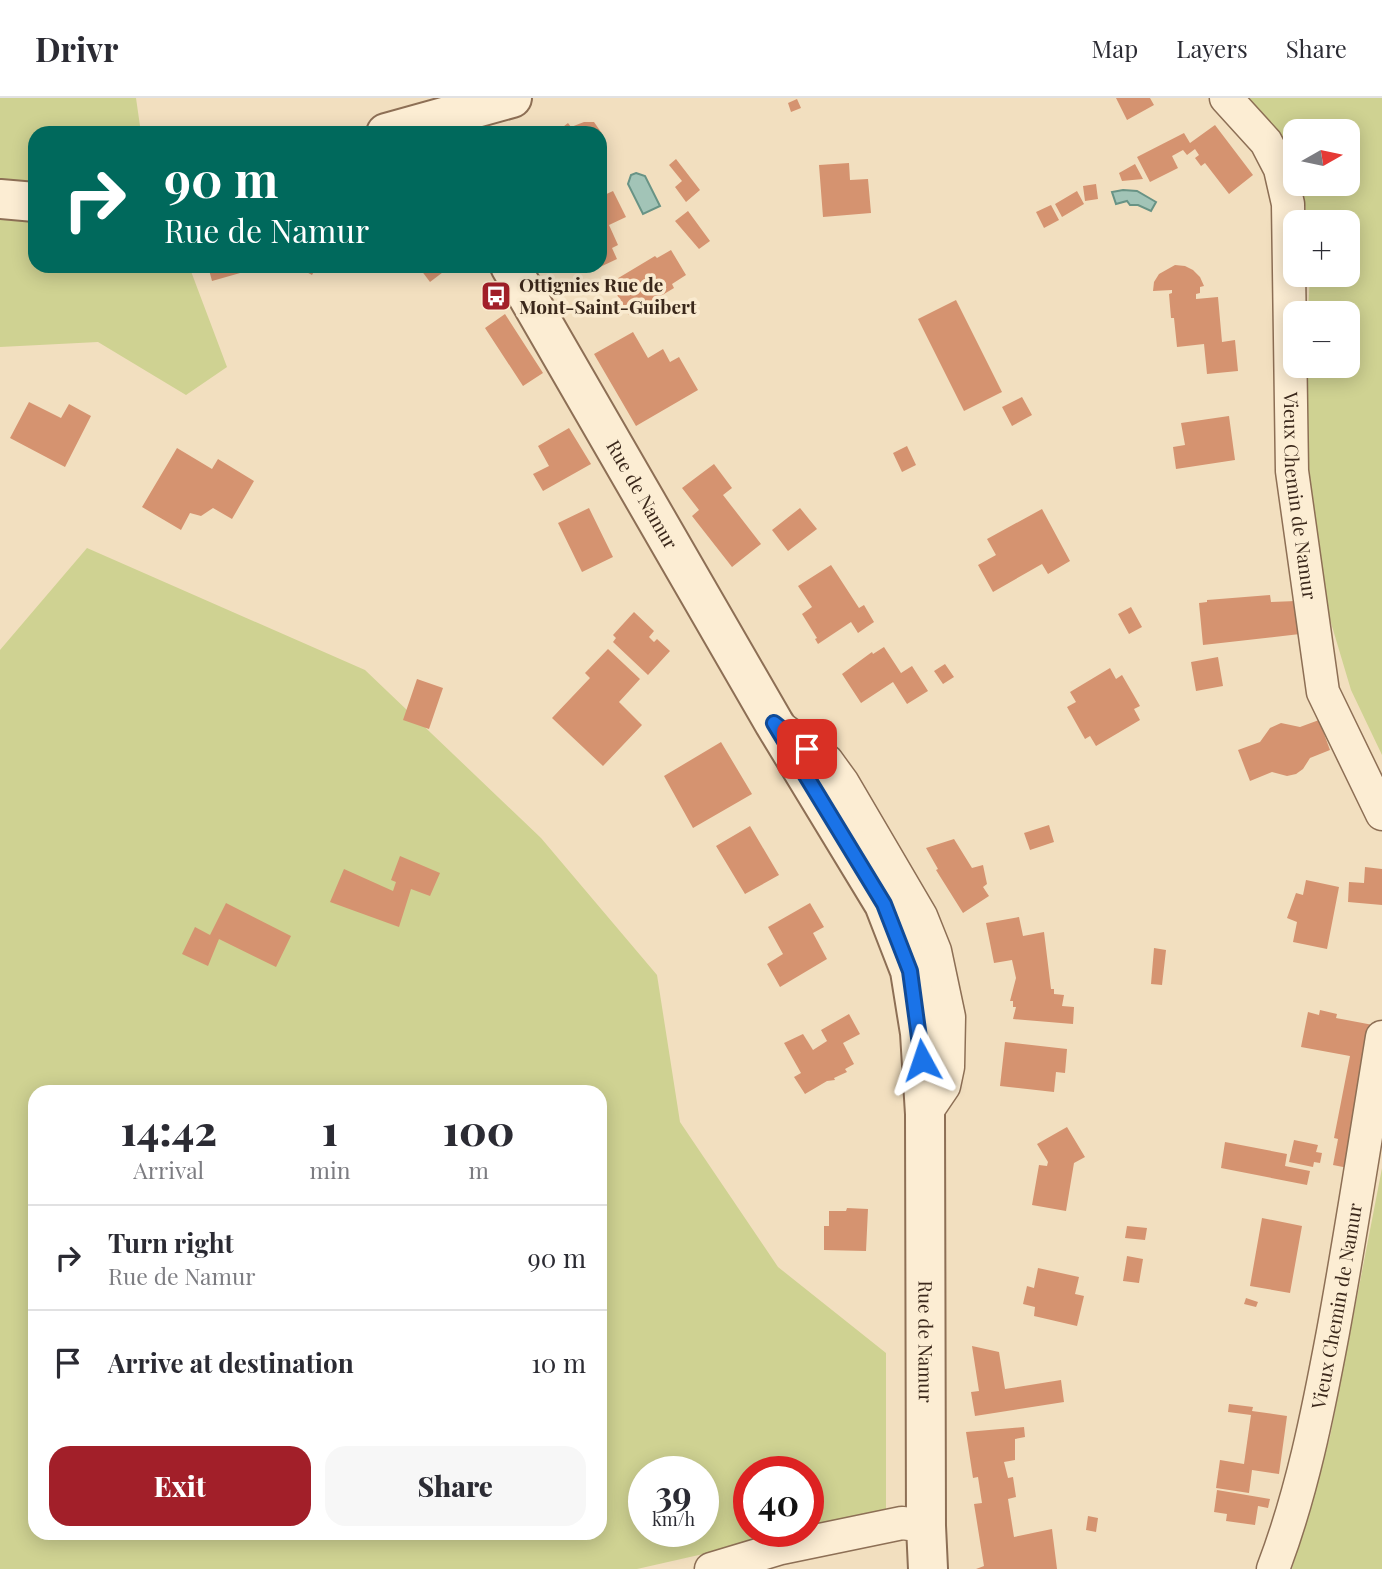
<!DOCTYPE html>
<meta charset="utf-8">
<style>
body{margin:0;font-family:"Playfair Display",serif;background:#f7f7f7;color:#2b2b33;height:100vh;display:flex;flex-direction:column;font-size:26px;white-space:nowrap}
*{box-sizing:border-box;margin:0}
p{font-size:23px;color:#7c7c81}
.icon{flex:none;width:38px;height:38px;fill:none;stroke:currentColor;stroke-width:2;stroke-linecap:round;stroke-linejoin:round}
.map{position:relative;flex:1;overflow:hidden}
.sheet{position:absolute;left:28px;top:987px;width:579px;height:455px;display:flex;flex-direction:column;background:#fff;border-radius:21px;box-shadow:0 4px 18px #0003}
.sheet>*{flex:none}
.banner{position:absolute;left:28px;top:28px;width:579px;height:147px;border-radius:21px;box-shadow:0 4px 18px #0003;background:#00695c;color:#fff;overflow:hidden}
.needle{width:46px;rotate:81deg}
.buttons{position:absolute;left:1283px;top:21px;display:grid;gap:14px}
.buttons a{display:grid;place-items:center;width:77px;height:77px;border-radius:14px;background:#fff;box-shadow:0 4px 18px #0003;font-size:35px}
.speed{position:absolute;left:628px;top:1358px;display:flex;gap:14px;font-size:35px;font-weight:700;text-align:center}
.speed>*{display:grid;place-content:center;width:91px;height:91px;border-radius:50%;background:#fff;box-shadow:0 4px 18px #0003;line-height:1}
.speed small{font-size:18px;font-weight:400}
.speed .limit{border:10px solid #d22;background:#fff;color:#111}
.pin{position:absolute;display:grid;place-items:center;width:60px;height:60px;color:#fff;margin:-30px;border-radius:14px;box-shadow:0 4px 10px #0006}
.me{position:absolute;width:77px;margin:-38px;rotate:355deg;stroke-linejoin:round;filter:drop-shadow(0 0 5px #0008)}
.turn{display:flex;align-items:center;gap:24px;height:147px;padding:0 21px;font-size:32px}
.turn .icon{width:91px;height:91px;stroke-width:2.5}
.turn b{display:block;font-size:49px;line-height:60px}
.eta{display:flex;justify-content:space-evenly;align-items:center;height:119px;text-align:center}
.eta b{font-size:42px;font-weight:800;line-height:49px}
.cta{display:flex;gap:14px;margin-top:auto;padding:14px 21px}
.cta a{flex:1;height:80px;border-radius:21px;background:#a21f29;color:#fff;font-size:28px;font-weight:800;line-height:80px;text-align:center}
.cta a+a{background:#f7f7f7;color:#2b2b33}
ul{padding:0;list-style:none}
li{display:flex;align-items:center;gap:21px;height:105px;padding:0 21px;border-top:2px solid #e1e1e2}
li div{flex:1}
li b{display:block;font-size:26px}
li em{font-style:normal}
header{display:flex;align-items:center;gap:42px;box-sizing:border-box;height:98px;padding:0 35px;background:#fff;border-bottom:2px solid #e1e1e2}
header strong{font-size:33px}
nav{display:flex;gap:38px;margin-inline-start:auto;font-size:24px}
.map>svg:first-child{display:block}
.green{fill:#cfd292;fill-rule:evenodd}
.water{fill:#a2c4b7;stroke:#689385;stroke-width:2}
.building{fill:#d59370}
.lines{fill:none;stroke-linecap:round;stroke-linejoin:round}
.minor-casing{stroke:#8d6f55;stroke-width:35}
.tertiary-casing{stroke:#8d6f55;stroke-width:42}
.minor{stroke:#fcedd3;stroke-width:32}
.tertiary{stroke:#fcedd3;stroke-width:38}
.route-casing{stroke:#114b97;stroke-width:18}
.route{stroke:#1a73e8;stroke-width:12}
.labels{text-anchor:middle;stroke-width:7;stroke-linejoin:round;paint-order:stroke}
.poi-label{font-size:19px;font-weight:bold;fill:#3b281b;stroke:#f9eacf;text-anchor:start}
.street-label{font-size:19px;fill:#3b281b;stroke:#f9eacf}
</style>
<header>
<strong>Drivr</strong>
<nav><a>Map</a><a>Layers</a><a>Share</a></nav>
</header>
<div class="map">
<svg width="1382" height="1471" viewBox="0 0 1382 1471">
<rect width="100%" height="100%" fill="#f2dfbf"/>
<path class="green" d="M0 0H136L141 35H35V168H189L227 269 186 297 98 244 0 249Z
M1246 0H1382V657L1351 592 1320 488 1306 369V268H1348V215H1308L1310 177H1348V124H1308L1301 86H1348V33H1295V58Z
M87 450 365 572 541 740 657 877 680 1024 778 1169 886 1255V1415L809 1432 808 1374H749V1433H805L637 1471H0V552ZM35 994H600V1435H35ZM644 1374H704V1433H644Z
M1382 1070V1471H1292L1330 1339Z"/>
<path class="water" d="M636 75 645 78 660 108 643 116 628 86 631 77Z
M1123 92 1137 93 1156 104 1151 113 1138 107H1130L1127 103 1116 106 1112 94Z"/>
<path class="building" d="M1116 0H1150L1154 7 1127 22Z
M797 1 801 10 791 14 788 5Z
M584 24H594L603 37 600 39V35H555L568 25 571 29Z
M1215 27 1253 77 1229 96 1205 65 1201 68 1195 60 1199 57 1195 51 1187 57 1183 52 1172 58 1178 70 1150 84 1137 59 1184 35 1190 45Z
M676 61 700 92 686 104 675 89 682 83 669 67Z
M849 65 850 82 868 81 871 115 823 119 819 67Z
M1135 66 1143 81 1122 83 1119 75Z
M1096 86 1098 101 1085 103 1083 88Z
M613 93 626 119 609 127 618 147 612 150 617 161 600 169V99Z
M1077 93 1084 106 1062 119 1055 106Z
M1051 107 1059 122 1044 130 1036 114Z
M688 113 710 143 699 151 675 123Z
M671 152 686 177 672 186 674 190 629 217 610 185 655 158 657 160Z
M1175 167 1185 168 1193 172 1200 179 1204 188 1200 189V195L1196 196V201L1218 199 1222 244 1235 242 1238 273 1207 276 1204 246 1177 249 1174 220H1171L1169 196 1172 195V192L1153 193 1154 184 1159 176Z
M208 168H261V169L212 183Z
M300 168H317L312 177 299 170Z
M418 168H451L430 184Z
M956 202 1002 294 964 313 918 221Z
M505 216 543 275 523 288 485 230Z
M633 234 648 260 663 251 670 264 679 259 698 292 636 328 594 256Z
M1022 299 1032 317 1012 328 1002 309Z
M29 304 61 320 69 306 91 318 65 369 10 340Z
M1229 318 1235 362 1176 371 1173 349 1185 347 1181 325Z
M569 330 591 366 543 393 533 376 549 368 538 348Z
M907 348 916 367 902 374 893 355Z
M177 350 212 371 218 361 254 383 232 421 213 410 201 418 190 415 181 432 142 409Z
M714 366 732 390 723 397 761 446 732 469 692 418 699 412 682 390Z
M589 410 613 459 582 474 558 425Z
M800 410 817 431 788 453 772 432Z
M1042 411 1070 463 1048 476 1042 466 993 494 978 467 996 457 987 441Z
M831 467 859 510 864 507 874 524 858 535 851 524 818 546 815 541 817 540 802 516 812 509 798 488Z
M1270 497 1271 504 1296 503 1300 536 1203 547 1199 505 1207 504V502Z
M1131 509 1142 529 1129 536 1118 516Z
M634 514 654 533 649 539 654 544 657 541 670 553 648 577 613 544 616 540 613 537Z
M884 549 901 575 912 568 928 593 907 606 893 584 861 605 842 576 872 554 873 556Z
M608 551 640 581 619 604 642 627 603 668 552 620 590 580 585 575Z
M1218 559 1223 588 1196 593 1191 564Z
M945 566 954 579 943 586 934 573Z
M1110 570 1116 581 1122 577 1140 608 1134 611 1140 622 1096 648 1090 638 1085 641 1067 609 1076 604 1070 594Z
M417 581 443 590 429 631 403 622Z
M1319 622 1330 652 1310 660 1303 671 1296 676 1287 678 1272 674 1250 683 1238 652 1260 644 1270 630 1281 625 1300 629Z
M721 644 752 696 693 730 664 678Z
M1049 727 1054 744 1030 752 1024 735Z
M750 728 779 777 745 796 716 748Z
M954 741 972 770 983 767 987 786 983 789 989 798 963 815 936 772 938 771 926 750Z
M400 758 440 775 430 798 411 791 399 829 330 804 344 771 393 793 396 784 391 782Z
M1365 769 1382 771V807L1348 804 1349 784 1364 785Z
M1306 782 1339 789 1327 851 1293 844 1297 824 1287 820 1296 795 1303 797Z
M226 805 291 838 276 869 219 841 208 868 182 856 195 829 210 837Z
M810 805 824 829 813 835 827 861 780 889 767 866 783 856 768 829Z
M1019 819 1023 838 1044 834 1051 891H1054V896L1064 897 1062 908 1074 909 1073 926 1013 921 1016 909H1013V903H1010L1016 880 1012 862 994 865 986 825Z
M1154 850 1166 852 1162 887 1151 886Z
M1320 912 1337 916 1336 920 1373 927 1348 1070 1333 1067 1338 1041 1334 1040 1350 958 1301 949 1308 914 1319 917Z
M849 916 860 936 843 945 854 966 845 971 847 974 834 980 835 982 827 983 805 996 794 979 801 975 784 945 803 936 813 952 827 943 821 932Z
M1005 944 1067 951 1065 975 1056 974 1054 994 1000 988Z
M1067 1029 1085 1059 1074 1065 1066 1113 1032 1107 1039 1067 1047 1068 1048 1064 1037 1046Z
M1294 1042 1318 1047 1316 1054 1322 1055 1320 1065 1314 1064 1313 1069 1289 1064Z
M1225 1044 1287 1056 1285 1068 1310 1073 1307 1087 1221 1070Z
M847 1110 868 1111 866 1153 824 1152V1128H829V1113H846Z
M1262 1120 1302 1128 1290 1195 1250 1188Z
M1127 1128 1147 1130 1145 1142 1125 1140Z
M1127 1158 1143 1161 1139 1185 1123 1183Z
M1038 1170 1079 1179 1075 1196 1084 1198 1077 1228 1034 1218 1035 1209 1023 1206 1027 1188 1034 1190Z
M1246 1200 1258 1204 1256 1209 1244 1206Z
M972 1248 999 1254 1005 1291 1061 1282 1064 1304 975 1318 971 1294 979 1293Z
M1229 1306 1253 1309 1252 1313 1287 1318 1279 1376 1252 1372 1249 1395 1216 1390 1220 1362 1244 1366 1251 1317 1228 1314Z
M1024 1329 1025 1339 1015 1341V1362L1004 1364 1008 1380 1013 1379 1016 1399 1008 1401 1014 1439 1052 1431 1057 1471H976L984 1468 974 1406 982 1405 978 1379 973 1380 966 1334Z
M1217 1392 1270 1401 1268 1410 1258 1408 1255 1427 1226 1423 1227 1416 1214 1414Z
M1088 1418 1098 1420 1096 1434 1086 1432Z"/>
<g class="lines">
<g class="minor-casing">
<g id="minor">
<path id="s1" d="M1226 0 1266 44 1280 71 1288 106 1292 373 1323 594 1382 716"/>
<path d="M781 630 827 663 843 685 921 818 935 853 949 919 948 969 944 988 925 1016"/>
<path d="M711 1471 781 1450 902 1425 926 1428"/>
<path id="s2" d="M1273 1471C1302 1395 1318 1314 1333 1234 1351 1136 1366 1037 1382 939"/>
</g>
</g>
<g class="tertiary-casing">
<g id="tertiary">
<path d="M386 35 512 0"/>
<path d="M0 101 35 104"/>
<path id="s3" d="M510 168 774 625 884 806 910 873 920 935 925 1016 926 1428 928 1471"/>
</g>
</g>
<use href="#minor" class="minor"/>
<use href="#tertiary" class="tertiary"/>
</g>
<g class="lines">
<g class="route-casing">
<path id="route" d="M807 651 774 625 884 806 910 873 922 962"/>
</g>
<use href="#route" class="route"/>
</g>
<defs>
<g id="bus-square" transform="scale(1.575)"><rect x="-9" y="-9" width="18" height="18" rx="4" fill="#a21f29" stroke="#f9eacf"/><path d="M-5-6H5V4H4V6H2V4H-2V6H-4V4H-5ZM-3.5-4V0h7V-4ZM-3.5 1.2v1.5H-2V1.2ZM2 1.2v1.5H3.5V1.2Z" fill="#fff"/></g>
</defs>
<g fill-rule="evenodd">
<use href="#bus-square" x="496" y="198"/>
</g>
<g class="labels">
<g class="poi-label">
<text x="519" y="194">Ottignies Rue de<tspan x="519" dy="22">Mont-Saint-Guibert</tspan></text>
</g>
<g class="street-label">
<text dy="7" stroke="none"><textPath href="#s3" startOffset="264">Rue de Namur</textPath></text>
<text dy="7" stroke="none"><textPath href="#s1" startOffset="418">Vieux Chemin de Namur</textPath></text>
<text dy="7" stroke="none"><textPath href="#s2" startOffset="271">Vieux Chemin de Namur</textPath></text>
<text dy="7" stroke="none"><textPath href="#s3" startOffset="1183">Rue de Namur</textPath></text>
</g>
</g>
</svg>
<div class="buttons">
<a><svg class="needle" viewBox="-14 -14 28 28"><path d="M0-13l5 13h-10z" fill="#e53935"/><path d="M0 13l5-13h-10z" fill="#7c7c81"/></svg></a>
<a>+</a>
<a>−</a>
</div>
<div class="speed"><div>39<small>km/h</small></div><div class="limit">40</div></div>
<div class="pin" style="left:807px;top:651px;background:#d93025"><svg class="icon" aria-label="arrive" viewBox="0 0 24 24"><path d="M6 21V4h12l-3 4 3 4H6"/></svg></div>
<svg class="me" style="left:922px;top:962px" viewBox="-20 -20 40 40"><path d="M0-17L14 15 0 8-14 15z" fill="#1a73e8" stroke="#fff" stroke-width="4"/></svg>
<div class="banner">
<div class="turn"><svg class="icon" aria-label="right" viewBox="0 0 24 24"><path d="M7 20v-9h11M14 6l5 5-5 5"/></svg><div><b>90 m</b>Rue de Namur</div></div>
</div>
<section class="sheet">
<div class="eta">
<div><b>14:42</b><p>Arrival</p></div>
<div><b>1</b><p>min</p></div>
<div><b>100</b><p>m</p></div>
</div>
<ul>
<li><svg class="icon" aria-label="right" viewBox="0 0 24 24"><path d="M7 20v-9h11M14 6l5 5-5 5"/></svg><div><b>Turn right</b><p>Rue de Namur</p></div><em>90 m</em></li>
<li><svg class="icon" aria-label="arrive" viewBox="0 0 24 24"><path d="M6 21V4h12l-3 4 3 4H6"/></svg><div><b>Arrive at destination</b></div><em>10 m</em></li>
</ul>
<div class="cta"><a>Exit</a><a>Share</a></div>
</section>
</div>
